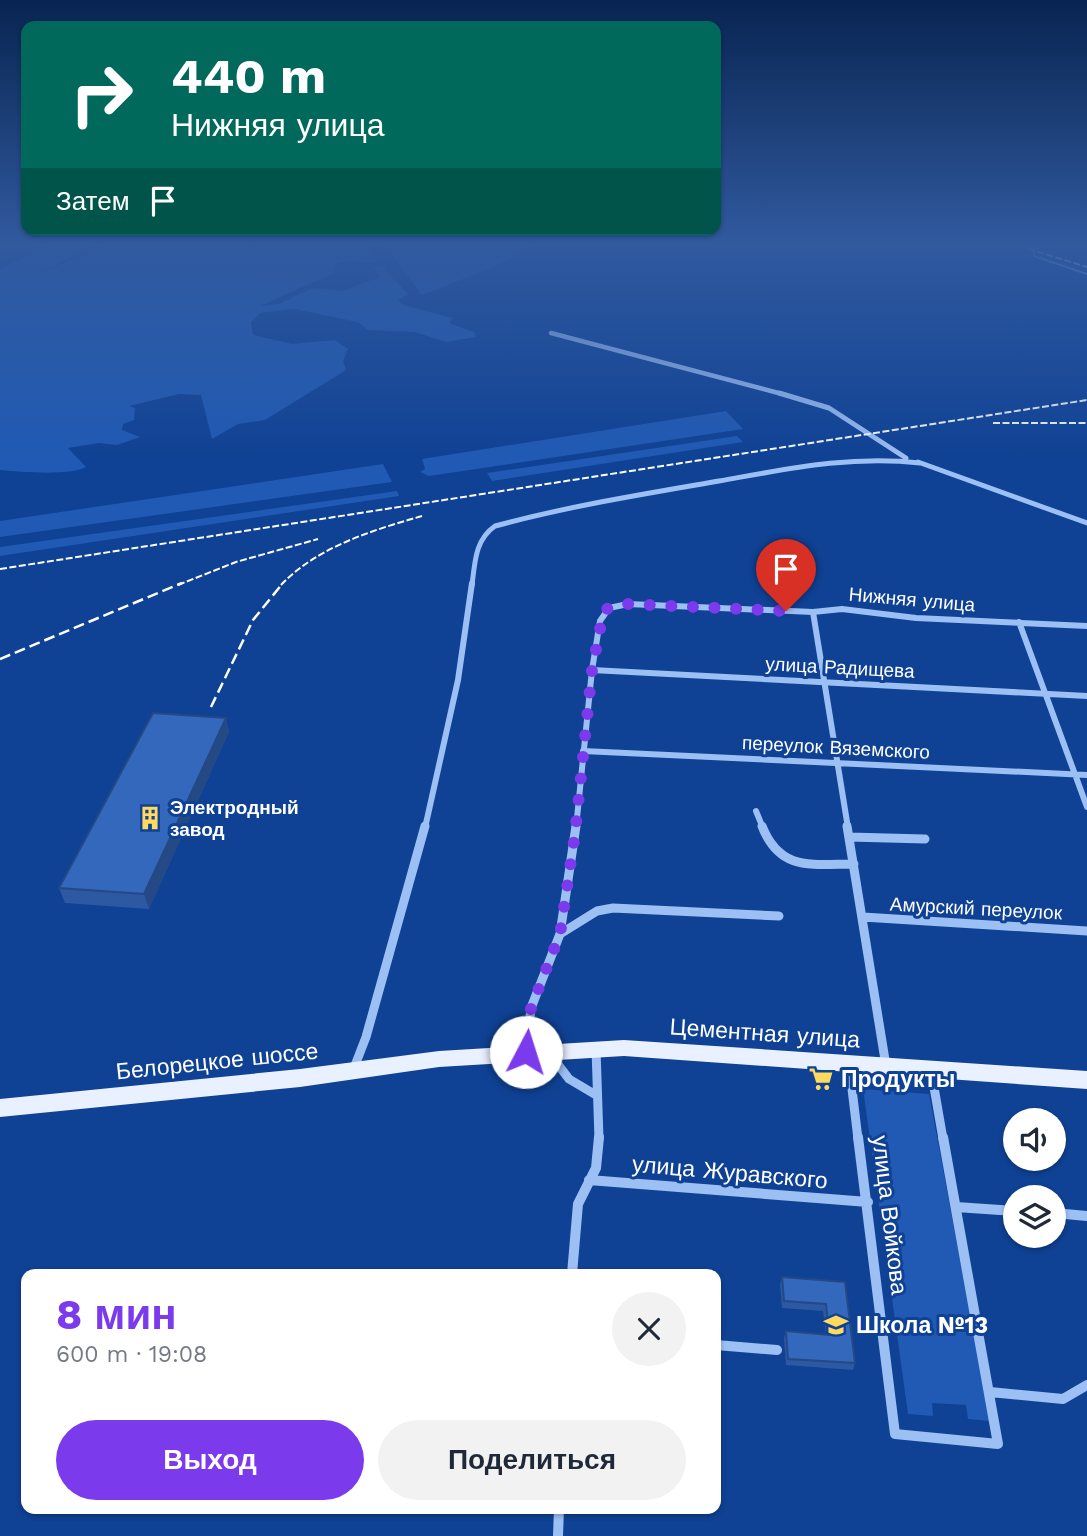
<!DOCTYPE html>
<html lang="ru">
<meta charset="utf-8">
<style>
body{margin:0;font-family:"Work Sans",sans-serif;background:#f2f2f3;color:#1f2937;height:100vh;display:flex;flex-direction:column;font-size:26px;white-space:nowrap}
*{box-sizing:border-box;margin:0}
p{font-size:23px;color:#747a83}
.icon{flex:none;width:38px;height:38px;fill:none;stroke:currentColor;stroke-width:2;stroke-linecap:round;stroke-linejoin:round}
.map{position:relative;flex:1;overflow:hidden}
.side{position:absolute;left:21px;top:1269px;width:700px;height:245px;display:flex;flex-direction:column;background:#fff;border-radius:14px;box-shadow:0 2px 5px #0004}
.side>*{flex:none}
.hud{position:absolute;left:21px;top:21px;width:700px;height:214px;border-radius:14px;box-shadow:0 2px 5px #0004;background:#00695c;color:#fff;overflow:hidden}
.buttons{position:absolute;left:1003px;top:1108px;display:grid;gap:14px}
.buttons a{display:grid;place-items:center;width:63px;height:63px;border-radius:50%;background:#fff;box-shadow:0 2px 5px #0004;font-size:35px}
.pin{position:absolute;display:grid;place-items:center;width:60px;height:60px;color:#fff;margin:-72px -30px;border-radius:50% 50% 50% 0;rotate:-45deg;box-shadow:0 0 7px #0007}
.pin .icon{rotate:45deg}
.me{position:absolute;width:77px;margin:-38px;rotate:5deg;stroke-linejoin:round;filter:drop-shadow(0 0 5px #0008)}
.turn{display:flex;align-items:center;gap:24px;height:147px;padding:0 35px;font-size:32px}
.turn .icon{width:91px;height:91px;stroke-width:2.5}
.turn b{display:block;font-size:49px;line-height:60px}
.then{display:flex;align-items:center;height:66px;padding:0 35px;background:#0003;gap:14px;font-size:26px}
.round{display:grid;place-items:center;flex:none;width:74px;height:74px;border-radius:37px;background:#f2f2f3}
.head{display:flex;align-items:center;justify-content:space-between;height:119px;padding:0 35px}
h1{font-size:42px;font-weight:700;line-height:52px;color:#7c3aed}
.action{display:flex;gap:14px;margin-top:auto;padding:14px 35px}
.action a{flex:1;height:80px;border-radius:42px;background:#7c3aed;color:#fff;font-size:28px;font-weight:700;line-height:80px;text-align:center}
.action a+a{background:#f2f2f3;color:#1f2937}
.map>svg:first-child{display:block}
.green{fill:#205ab4}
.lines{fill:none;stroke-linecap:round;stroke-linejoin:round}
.stream{stroke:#8db8f8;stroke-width:2}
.minor-far4{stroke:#9cbff4;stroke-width:4.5}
.minor-far3{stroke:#9cbff4;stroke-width:5}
.minor-far2{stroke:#9cbff4;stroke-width:6}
.minor-far1{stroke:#9cbff4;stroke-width:9}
.minor{stroke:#9cbff4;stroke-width:10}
.primary{fill:#e9f0ff;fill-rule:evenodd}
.rail-far1{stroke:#fff;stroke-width:2;stroke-dasharray:7 2.5;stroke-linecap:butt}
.rail{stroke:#fff;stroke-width:2.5;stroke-dasharray:11 5;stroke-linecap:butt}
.wall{fill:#2c59a2}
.shaded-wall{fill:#244984}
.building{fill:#3368bc;stroke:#244984;stroke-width:2}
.route{stroke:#7c3aed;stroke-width:12;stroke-dasharray:0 21.6}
.labels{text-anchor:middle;stroke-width:6;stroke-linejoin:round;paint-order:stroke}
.street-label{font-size:19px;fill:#fff;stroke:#0f4194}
.poi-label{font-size:19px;font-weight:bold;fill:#fff;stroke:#0f4194;text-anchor:start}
.near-street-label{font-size:23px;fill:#fff;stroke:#0f4194}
.near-poi-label{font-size:23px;font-weight:bold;fill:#fff;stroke:#0f4194;text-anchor:start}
</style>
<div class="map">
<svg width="1087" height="1536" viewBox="0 0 1087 1536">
<rect width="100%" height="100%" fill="#0f4194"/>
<path class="green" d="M48 246H93L34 276 103 246H369L378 262C362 266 346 253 333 269L336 272 260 306 279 304 313 288 342 291 380 277 374 267 385 266V270L408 294 398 300 403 305 453 318 449 323 474 332 476 337 446 342 415 332 368 330 358 322 294 309 260 313 251 322 253 335 292 344 335 340 348 349 343 361 346 370 265 420 238 424 212 439 201 395 179 394 129 406 135 408 134 420 123 424 122 430 140 437 117 445 99 443 68 448 86 467C69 476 21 472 0 470V269Z
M385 246H535L491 268 422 295Z
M726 411 743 429 429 476 420 472 425 469 422 459Z
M737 436 743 442 492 481 487 473Z
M383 464 392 482 0 537V521Z
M397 491 399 496 0 556V547Z
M863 1089 929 1094 990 1421 968 1419 966 1405 932 1403 933 1416 908 1414Z"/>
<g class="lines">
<path class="stream" d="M1031 246 1038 248 1034 249V256L1087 274"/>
<path class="minor-far4" d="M551 333 786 395"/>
<path class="minor-far3" d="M779 393 829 408 906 458
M918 462 1087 523
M472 585C475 562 475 540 495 526 569 506 644 494 719 481 787 469 851 455 920 463"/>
<path class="minor-far2" d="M813 612 848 828
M1019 622 1087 807
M592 670 1087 696
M583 751 1087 775
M756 811 763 828
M425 828 458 680 472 583
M576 828 592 670 600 621 609 608 628 604 813 612 842 609 916 618 1087 626"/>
<path class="minor-far1" d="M762 826C780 872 812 864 854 864
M847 826 886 1066
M849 837 925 839
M863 917 1087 931
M560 934 597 911 613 908 779 916
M596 1049 599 1139
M526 1052 531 1008 560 934 576 826
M550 1054 569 1079 596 1095
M849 1064 858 1139
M354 1068 366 1037 425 826
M931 1070 943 1139"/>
<path class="minor" d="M858 1137 895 1434 998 1444 943 1137
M589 1180 868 1202
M956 1207 1015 1211
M1054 1213 1087 1216
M572 1274 578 1204 596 1168 599 1137
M716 1345 777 1350
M990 1392 1063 1399 1087 1385
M558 1536 559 1508"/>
<path class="primary" d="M624 1040 1087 1071V1089L624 1056 439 1067 300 1087 0 1117V1099L300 1069 439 1051Z"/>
<path class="rail-far1" d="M1019 246 1087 267
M993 423H1087
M0 569 1087 400
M178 585 236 562 318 539
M281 585C317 547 373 530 422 516"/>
<path class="rail" d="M0 659 182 583
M211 707 253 620 283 583"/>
</g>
<path class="wall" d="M226 718 229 732 149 909 65 903 59 888Z
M782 1277 845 1282 855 1363 853 1370 786 1365 784 1338 786 1331 826 1334 823 1311 782 1308 780 1284Z"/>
<path class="shaded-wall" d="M226 718 229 732 149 909 144 894Z"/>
<path class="building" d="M153 713 226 718 144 894 59 888Z
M782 1277 845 1282 855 1363 788 1359 786 1331 829 1335 826 1304 784 1301Z"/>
<linearGradient id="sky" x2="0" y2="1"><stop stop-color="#082451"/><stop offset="0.53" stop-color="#315a9f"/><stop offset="1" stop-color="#315a9f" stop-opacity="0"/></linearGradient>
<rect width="1087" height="461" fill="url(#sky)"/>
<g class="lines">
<path class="route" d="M526 1052 531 1008 560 934 575 834 592 670 603 614 608 608 628 604 786 611"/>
</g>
<defs>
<g id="building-bare" transform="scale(1.89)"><path d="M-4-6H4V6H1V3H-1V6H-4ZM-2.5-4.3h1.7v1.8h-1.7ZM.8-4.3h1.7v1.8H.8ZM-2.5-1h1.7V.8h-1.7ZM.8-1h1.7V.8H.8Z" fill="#ffda5f" stroke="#0f4194" stroke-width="2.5" paint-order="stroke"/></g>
<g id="supermarket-bare" transform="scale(1.89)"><path d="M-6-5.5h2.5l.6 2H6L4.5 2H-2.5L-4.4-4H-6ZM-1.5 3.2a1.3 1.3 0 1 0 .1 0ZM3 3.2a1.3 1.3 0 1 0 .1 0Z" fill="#ffda5f" stroke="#0f4194" stroke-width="2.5" paint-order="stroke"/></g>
<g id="school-bare" transform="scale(1.89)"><path d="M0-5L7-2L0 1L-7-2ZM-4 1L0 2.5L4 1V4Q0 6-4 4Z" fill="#ffda5f" stroke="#0f4194" stroke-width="2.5" paint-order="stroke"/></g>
</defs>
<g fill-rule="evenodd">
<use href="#building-bare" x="150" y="818"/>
<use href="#supermarket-bare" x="821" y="1079"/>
<use href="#school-bare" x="836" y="1325"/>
</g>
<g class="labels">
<g class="street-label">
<text transform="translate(912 599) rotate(5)" y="7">Нижняя улица</text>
<text transform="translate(840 667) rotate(3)" y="7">улица Радищева</text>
<text transform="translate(836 747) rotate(3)" y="7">переулок Вяземского</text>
<text transform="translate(976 908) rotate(3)" y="7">Амурский переулок</text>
</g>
<g class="poi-label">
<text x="170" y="814">Электродный<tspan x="170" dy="22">завод</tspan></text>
</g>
<g class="near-street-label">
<text transform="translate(765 1033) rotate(4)" y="8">Цементная улица</text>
<text transform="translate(217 1061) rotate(-6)" y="8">Белорецкое шоссе</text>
<text transform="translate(730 1172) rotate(5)" y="8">улица Журавского</text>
<text transform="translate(890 1215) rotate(83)" y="8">улица Войкова</text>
</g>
<g class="near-poi-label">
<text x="841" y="1087">Продукты</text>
<text x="856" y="1333">Школа №13</text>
</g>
</g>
</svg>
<div class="buttons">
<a><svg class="icon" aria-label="sound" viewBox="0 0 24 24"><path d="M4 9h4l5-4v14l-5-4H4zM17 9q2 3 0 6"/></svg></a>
<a><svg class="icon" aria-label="layers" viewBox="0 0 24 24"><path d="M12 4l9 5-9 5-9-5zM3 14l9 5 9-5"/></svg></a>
</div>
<div class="pin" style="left:786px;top:611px;background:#d93025"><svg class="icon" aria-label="arrive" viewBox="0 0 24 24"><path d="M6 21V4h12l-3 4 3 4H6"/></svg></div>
<svg class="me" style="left:526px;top:1052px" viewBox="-20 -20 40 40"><circle r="19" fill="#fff"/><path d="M0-13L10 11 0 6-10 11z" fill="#7c3aed"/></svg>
<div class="hud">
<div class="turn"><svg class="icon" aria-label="right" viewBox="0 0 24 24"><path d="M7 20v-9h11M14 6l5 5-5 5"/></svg><div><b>440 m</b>Нижняя улица</div></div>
<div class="then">Затем<svg class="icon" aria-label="arrive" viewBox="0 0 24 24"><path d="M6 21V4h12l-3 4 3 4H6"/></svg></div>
</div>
<section class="side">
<div class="head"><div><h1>8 мин</h1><p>600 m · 19:08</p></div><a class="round"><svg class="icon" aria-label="close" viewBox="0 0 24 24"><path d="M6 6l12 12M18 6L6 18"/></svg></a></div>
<div class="action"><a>Выход</a><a>Поделиться</a></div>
</section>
</div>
